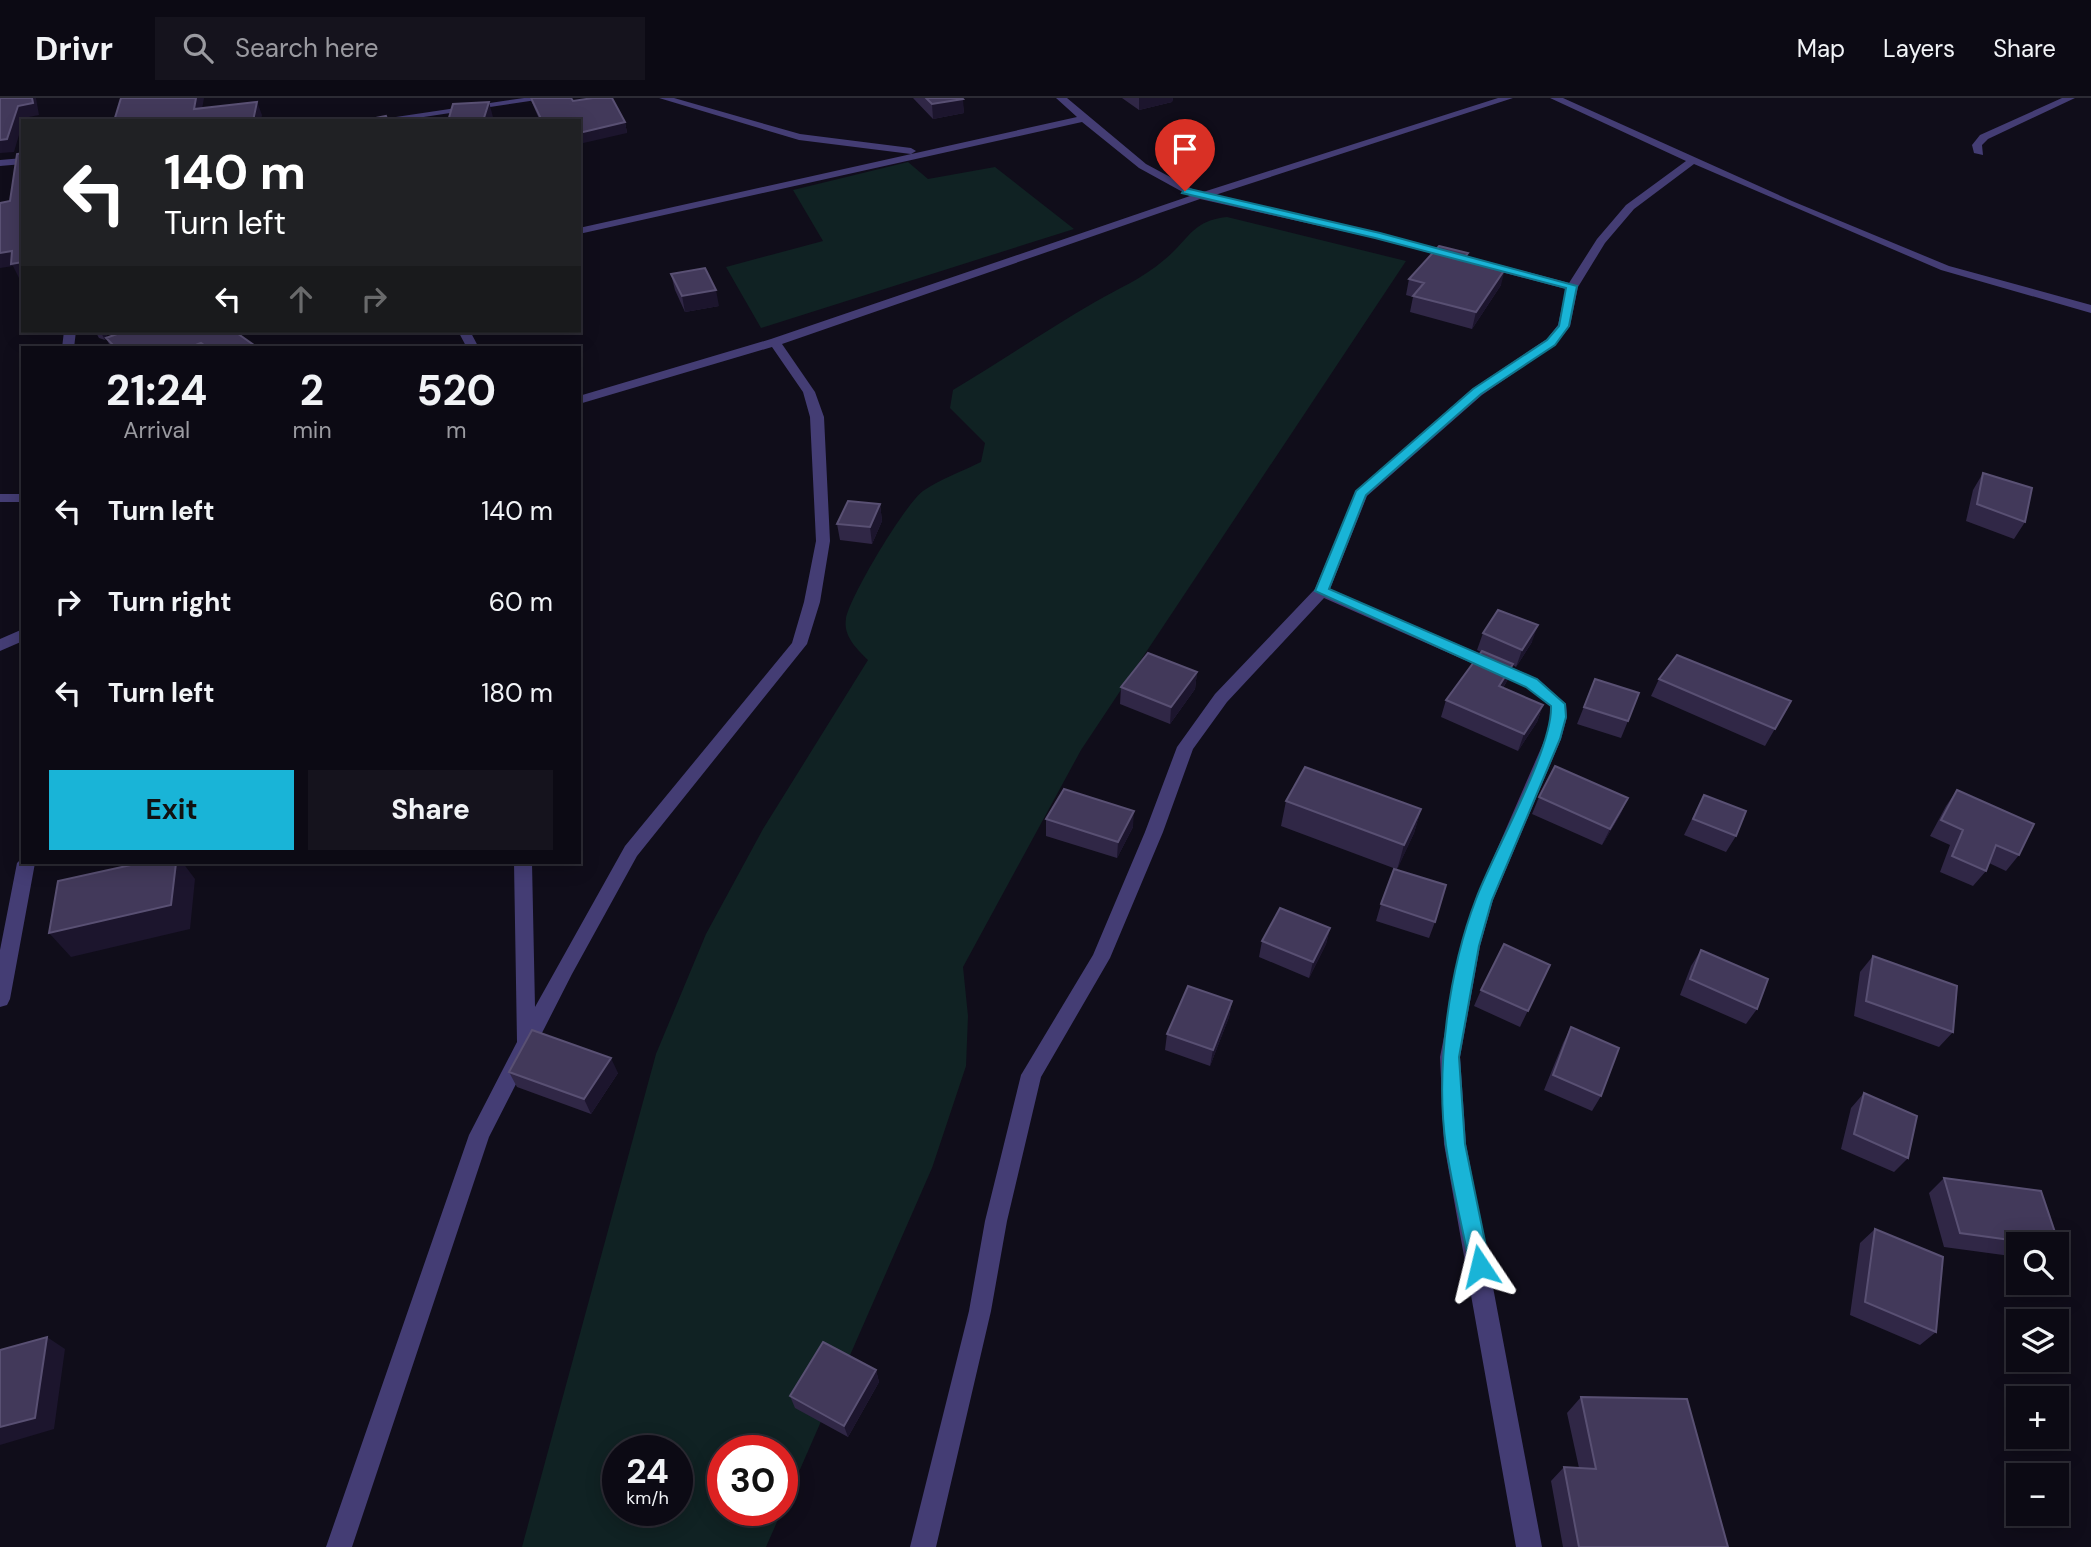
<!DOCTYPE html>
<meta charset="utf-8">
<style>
body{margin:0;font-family:"DM Sans",sans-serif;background:#15131d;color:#f1f3f6;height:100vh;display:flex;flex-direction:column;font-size:26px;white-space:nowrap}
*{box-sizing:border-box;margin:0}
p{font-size:23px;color:#9a9aa0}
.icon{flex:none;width:38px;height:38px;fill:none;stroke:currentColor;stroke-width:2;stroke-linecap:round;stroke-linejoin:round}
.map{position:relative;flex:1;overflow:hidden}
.details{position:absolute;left:21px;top:248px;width:560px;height:518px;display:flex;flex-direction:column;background:#0c0a14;border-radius:0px;box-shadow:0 4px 18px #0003,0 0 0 2px #2c2b34}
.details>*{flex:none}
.banner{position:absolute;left:21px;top:21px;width:560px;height:214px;border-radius:0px;box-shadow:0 4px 18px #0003,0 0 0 2px #2c2b34;background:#202124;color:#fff;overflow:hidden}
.buttons{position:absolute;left:2006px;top:1134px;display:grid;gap:14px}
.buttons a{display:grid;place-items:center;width:63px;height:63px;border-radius:0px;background:#0c0a14;box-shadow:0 4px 18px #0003,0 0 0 2px #2c2b34;font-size:35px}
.speed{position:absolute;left:602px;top:1337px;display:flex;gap:14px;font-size:35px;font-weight:700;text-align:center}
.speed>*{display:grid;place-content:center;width:91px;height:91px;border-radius:50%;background:#0c0a14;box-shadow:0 4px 18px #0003,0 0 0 2px #2c2b34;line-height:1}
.speed small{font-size:18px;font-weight:400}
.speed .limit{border:10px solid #d22;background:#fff;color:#111}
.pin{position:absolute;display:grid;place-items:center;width:60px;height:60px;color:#fff;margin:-72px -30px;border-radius:50% 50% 50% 0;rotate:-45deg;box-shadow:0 0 7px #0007}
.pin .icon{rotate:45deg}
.me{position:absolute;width:77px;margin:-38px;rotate:350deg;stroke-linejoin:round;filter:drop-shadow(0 0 5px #0008)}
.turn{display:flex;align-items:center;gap:24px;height:147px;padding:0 28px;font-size:32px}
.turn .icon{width:91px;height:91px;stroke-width:2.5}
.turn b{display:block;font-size:49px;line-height:60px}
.lanes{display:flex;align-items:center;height:66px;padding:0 28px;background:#0003;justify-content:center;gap:35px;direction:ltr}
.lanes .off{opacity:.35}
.eta{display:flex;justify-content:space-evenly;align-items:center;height:119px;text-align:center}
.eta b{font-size:42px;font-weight:700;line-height:49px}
.cta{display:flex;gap:14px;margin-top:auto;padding:14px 28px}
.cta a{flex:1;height:80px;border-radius:0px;background:#19b4d7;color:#111;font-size:28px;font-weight:700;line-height:80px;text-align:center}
.cta a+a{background:#15131d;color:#f1f3f6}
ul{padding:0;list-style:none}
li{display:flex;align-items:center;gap:21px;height:91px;padding:0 28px}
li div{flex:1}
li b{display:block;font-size:26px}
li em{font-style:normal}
header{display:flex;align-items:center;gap:42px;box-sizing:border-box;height:98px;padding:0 35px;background:#0c0a14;border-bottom:2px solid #2c2b34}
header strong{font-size:33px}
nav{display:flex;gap:38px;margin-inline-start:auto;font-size:24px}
.search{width:490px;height:63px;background:#15131d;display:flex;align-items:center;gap:18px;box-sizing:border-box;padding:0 24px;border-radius:0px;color:#9a9aa0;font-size:26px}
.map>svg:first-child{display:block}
.green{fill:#102223;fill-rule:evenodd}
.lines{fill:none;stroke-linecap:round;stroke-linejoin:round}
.minor{fill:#443d74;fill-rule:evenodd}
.tertiary{fill:#443d74;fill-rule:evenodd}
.wall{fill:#302746}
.shaded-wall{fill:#1c152d}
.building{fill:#42395a;stroke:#595073;stroke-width:2}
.route{fill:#19b4d7;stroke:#10758c;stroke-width:2}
</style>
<header>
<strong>Drivr</strong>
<div class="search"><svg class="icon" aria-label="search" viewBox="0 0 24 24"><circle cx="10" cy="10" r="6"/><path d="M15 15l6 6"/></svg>Search here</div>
<nav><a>Map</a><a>Layers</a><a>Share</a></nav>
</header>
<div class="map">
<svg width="2091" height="1449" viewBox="0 0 2091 1449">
<rect width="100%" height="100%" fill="#100d1a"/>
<path class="green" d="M908 64 928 81 995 69 1074 131 761 230 726 169 823 143 793 92Z
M1227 119 1406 163 1081 652 963 869 968 918 966 968 932 1070 766 1449H522L656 956 706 836 763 731 868 562C857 551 843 538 846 521 849 500 905 406 923 393 940 381 963 373 981 364L985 345 950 310 953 292C1001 263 1047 232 1095 204 1119 190 1142 181 1164 162 1190 141 1191 123 1227 119ZM618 1353H677V1412H618ZM723 1353H782V1412H723Z"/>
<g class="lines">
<path class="minor" d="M659 0H674L800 36 911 50 916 53 911 56 799 42Z
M1056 0H1067L1146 66 1200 95 1498 0H1513L1212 98 1376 134 1569 185 1597 141 1626 107 1686 63 1550 0H1563L1792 103 1949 168 2091 207V215L1941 172 1694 66 1634 111 1605 145 1578 189 1570 228 1555 247 1482 297 1367 398 1330 491 1538 581 1566 606 1567 619 1561 641 1493 802 1480 848 1460 959 1466 1046 1542 1449H1516L1444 1046 1440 959 1462 848 1475 802 1545 641 1551 619 1550 608 1526 589 1324 500 1227 604 1193 651 1163 734 1110 860 1041 979 1007 1123 991 1213 936 1449H910L969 1213 985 1123 1021 977 1093 857 1145 734 1177 649 1215 596 1315 491 1356 393 1472 291 1547 241 1558 227 1566 191 1374 140 1200 101 782 246 815 294 824 319 830 443 820 504 807 546 637 758 572 876 489 1039 352 1449H326L469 1037 517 944 514 765H532L535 909 625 748 792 545 804 504 816 443 810 319 803 294 772 249 579 306V298L771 241 1190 98 1139 70 1082 24 579 136V130L1077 19Z
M2062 0H2075L1988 41 1982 47 1983 57 1974 55 1972 47 1980 37Z
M64 233H76L74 250H62Z
M458 233H470L479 250H467Z
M0 396H23V404H0Z
M23 531V543L0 553V541Z
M23 759V765H35L10 901 7 907 0 909V852L17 765Z"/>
<path class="tertiary" d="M524 0H550L397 23H369Z
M23 60V66L0 68V62Z"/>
</g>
<path class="wall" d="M530 0 573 3 625 24 627 35 579 23H540Z
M913 0H962L964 15 933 21Z
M1122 0H1173L1172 4 1139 12Z
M1468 155 1467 161 1501 187 1472 231 1410 214 1413 199 1406 197 1409 181Z
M671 176 719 208 685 214 675 192Z
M95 233H109L106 240 258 250H111L106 240 105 242 99 240Z
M1983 375 2025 424 2014 441 1966 423 1973 392Z
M880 406 882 423 872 446 840 442 837 426Z
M1483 535 1532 544 1516 569 1513 567 1507 583 1503 590 1543 607 1537 624 1518 653 1441 619 1446 602 1481 554 1477 552Z
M1197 574 1195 591 1170 626 1120 606 1121 589Z
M1595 581 1628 623 1621 640 1577 626Z
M1659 581 1791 603 1765 648 1651 598Z
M1957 692 2019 757 2006 773 1989 765 1986 773 1973 788 1940 774 1950 747 1930 738 1946 708Z
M1704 697 1736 738 1726 754 1684 737Z
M1539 699 1628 700 1620 717 1602 747 1532 716Z
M1286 703 1421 711 1414 735 1397 771 1435 824 1429 840 1376 823 1381 806 1396 771 1281 728Z
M1046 721 1133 729 1117 760 1046 738Z
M1330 830 1326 846 1309 880 1259 859 1262 843Z
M1701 852 1757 911 1746 926 1680 897 1691 868Z
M1873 858 1953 934 1939 949 1854 918 1860 874Z
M1550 867 1520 929 1474 908 1481 892Z
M1232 903 1229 919 1210 968 1165 952 1167 936Z
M1571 929 1601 998 1592 1013 1544 992 1563 945Z
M509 974 618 975 591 1016 517 989Z
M1864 995 1908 1060 1894 1074 1841 1051 1851 1010Z
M1944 1080 2041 1093 2060 1149 2056 1152V1146H2018V1159L1944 1149 1929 1095Z
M1875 1131 1936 1234 1920 1247 1850 1217 1860 1145Z
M876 1272 879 1284 848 1339 795 1310 790 1298Z
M1581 1299 1728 1449H1563L1551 1383 1564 1369 1579 1370 1567 1315Z"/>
<path class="shaded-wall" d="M32 0H36L39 17 24 20 14 54 0 55V42L18 8Z
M196 0H204L200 23 194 11Z
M1139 0H1173L1172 4 1139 12Z
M963 1 964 15 933 21 932 6Z
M257 4 262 17 261 23H253Z
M489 4 494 23H483Z
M625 24 627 35 579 46V35Z
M12 153 23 164V179L19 180 13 168 0 170V155Z
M1505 171 1501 187 1472 231 1476 214Z
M716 192 719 208 685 214 682 198Z
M100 233H109L105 242Z
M201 245 203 250H188Z
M880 406 882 423 872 446 870 429Z
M1538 527 1532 544 1516 569 1522 552Z
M1513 566 1507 583 1493 605 1499 588Z
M1197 574 1195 591 1170 626 1171 609Z
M1543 607 1537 624 1518 653 1524 636Z
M1628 700 1620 717 1602 747 1610 731Z
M1421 711 1414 735 1397 772 1404 747Z
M1134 713 1133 729 1117 760 1118 744Z
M176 765H183L195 781 190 831 71 859 49 835Z
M1330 830 1326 846 1309 880 1313 864Z
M1232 903 1229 919 1210 968 1213 952Z
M611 960 618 975 591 1016 584 1001Z
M47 1239 65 1251 54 1331 0 1347V1329Z
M876 1272 879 1284 848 1339 844 1328Z"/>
<path class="building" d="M0 0H32L33 5 18 8 7 41 0 42Z
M121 0H196L194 11 257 4 253 23H114Z
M531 0H571L573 3 593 0H612L625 24 579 35V23H542Z
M926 0H962L963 1 932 6Z
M489 4 483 23H448L453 6Z
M386 18 388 23H361Z
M23 55V164L11 166 12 153 0 155V105L10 103 17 56Z
M1439 148 1468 155 1464 160 1505 171 1476 214 1413 198 1424 185 1409 181Z
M705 170 716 192 682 198 671 176Z
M125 233H234L258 250H208L201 245 188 250H116L106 240Z
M1983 375 2032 390 2025 424 1977 406Z
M848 403 880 406 870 429 837 426Z
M1498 512 1538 527 1522 552 1483 535Z
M1482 553 1513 566 1499 588 1543 607 1524 636 1446 602Z
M1148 555 1197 574 1171 609 1121 589Z
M1677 557 1791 603 1775 631 1659 581Z
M1595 581 1639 595 1628 623 1584 609Z
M1555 668 1628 700 1610 731 1539 699Z
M1305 669 1421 711 1404 747 1286 703Z
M1064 691 1134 713 1118 744 1046 721Z
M1957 692 2034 726 2019 757 1996 747 1986 773 1952 758 1963 732 1941 722Z
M1704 697 1746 713 1736 738 1693 721Z
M140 765H176L171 807 49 835 58 783Z
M1394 771 1446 787 1435 824 1381 806Z
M1280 810 1330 830 1313 864 1262 843Z
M1504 846 1550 867 1528 913 1481 892Z
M1701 852 1768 881 1757 911 1690 881Z
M1873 858 1957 888 1953 934 1866 903Z
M1188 888 1232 903 1213 952 1167 936Z
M1571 929 1619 950 1601 998 1553 977Z
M532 932 611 960 584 1001 509 974Z
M1864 995 1917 1018 1908 1060 1854 1036Z
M1944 1080 2041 1093 2060 1149H2056V1146H2039L1960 1135Z
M1875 1131 1943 1159 1936 1234 1865 1204Z
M47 1239 35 1320 0 1329V1252Z
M823 1244 876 1272 844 1328 790 1298Z
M1581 1299 1687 1301 1728 1449H1579L1564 1369 1596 1371Z"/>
<path class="route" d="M1185 90 1380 135 1577 188 1569 228 1555 247 1481 296 1366 397 1329 491 1537 581 1565 606 1566 619 1560 641 1492 802 1479 848 1459 959 1465 1046 1490 1168 1487 1175 1480 1178 1473 1175 1470 1168C1462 1128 1452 1088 1446 1048 1435 973 1449 871 1476 801 1493 755 1553 651 1551 608L1526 589 1315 493 1356 393 1473 291 1547 242 1559 228 1566 190 1375 140 1182 95Z"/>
</svg>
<div class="buttons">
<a><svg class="icon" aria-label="search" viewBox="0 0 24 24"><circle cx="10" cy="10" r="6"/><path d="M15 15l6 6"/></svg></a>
<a><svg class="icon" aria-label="layers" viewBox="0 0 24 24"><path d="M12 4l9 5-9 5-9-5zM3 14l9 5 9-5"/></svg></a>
<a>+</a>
<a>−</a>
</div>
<div class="speed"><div>24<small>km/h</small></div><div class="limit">30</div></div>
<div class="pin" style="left:1185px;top:93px;background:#d93025"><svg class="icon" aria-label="arrive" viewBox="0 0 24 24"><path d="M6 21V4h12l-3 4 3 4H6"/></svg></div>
<svg class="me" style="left:1480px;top:1168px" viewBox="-20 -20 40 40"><path d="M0-17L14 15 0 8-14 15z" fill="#19b4d7" stroke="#fff" stroke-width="4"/></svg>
<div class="banner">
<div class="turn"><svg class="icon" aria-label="left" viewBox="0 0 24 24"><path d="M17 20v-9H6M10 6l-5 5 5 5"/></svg><div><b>140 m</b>Turn left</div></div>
<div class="lanes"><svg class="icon" aria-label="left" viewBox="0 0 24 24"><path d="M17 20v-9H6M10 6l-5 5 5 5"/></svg><svg class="icon off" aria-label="ahead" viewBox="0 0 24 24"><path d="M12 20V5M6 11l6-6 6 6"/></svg><svg class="icon off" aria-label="right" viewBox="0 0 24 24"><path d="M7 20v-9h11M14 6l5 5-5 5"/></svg></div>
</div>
<section class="details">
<div class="eta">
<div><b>21:24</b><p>Arrival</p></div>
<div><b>2</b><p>min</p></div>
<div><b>520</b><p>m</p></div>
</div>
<ul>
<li><svg class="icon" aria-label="left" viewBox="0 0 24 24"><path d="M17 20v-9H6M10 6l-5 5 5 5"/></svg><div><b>Turn left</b></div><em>140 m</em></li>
<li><svg class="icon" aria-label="right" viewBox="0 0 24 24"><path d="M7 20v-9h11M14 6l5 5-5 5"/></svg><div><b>Turn right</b></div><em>60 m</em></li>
<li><svg class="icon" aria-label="left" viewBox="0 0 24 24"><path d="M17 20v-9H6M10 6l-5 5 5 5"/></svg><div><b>Turn left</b></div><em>180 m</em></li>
</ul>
<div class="cta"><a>Exit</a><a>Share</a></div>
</section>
</div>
